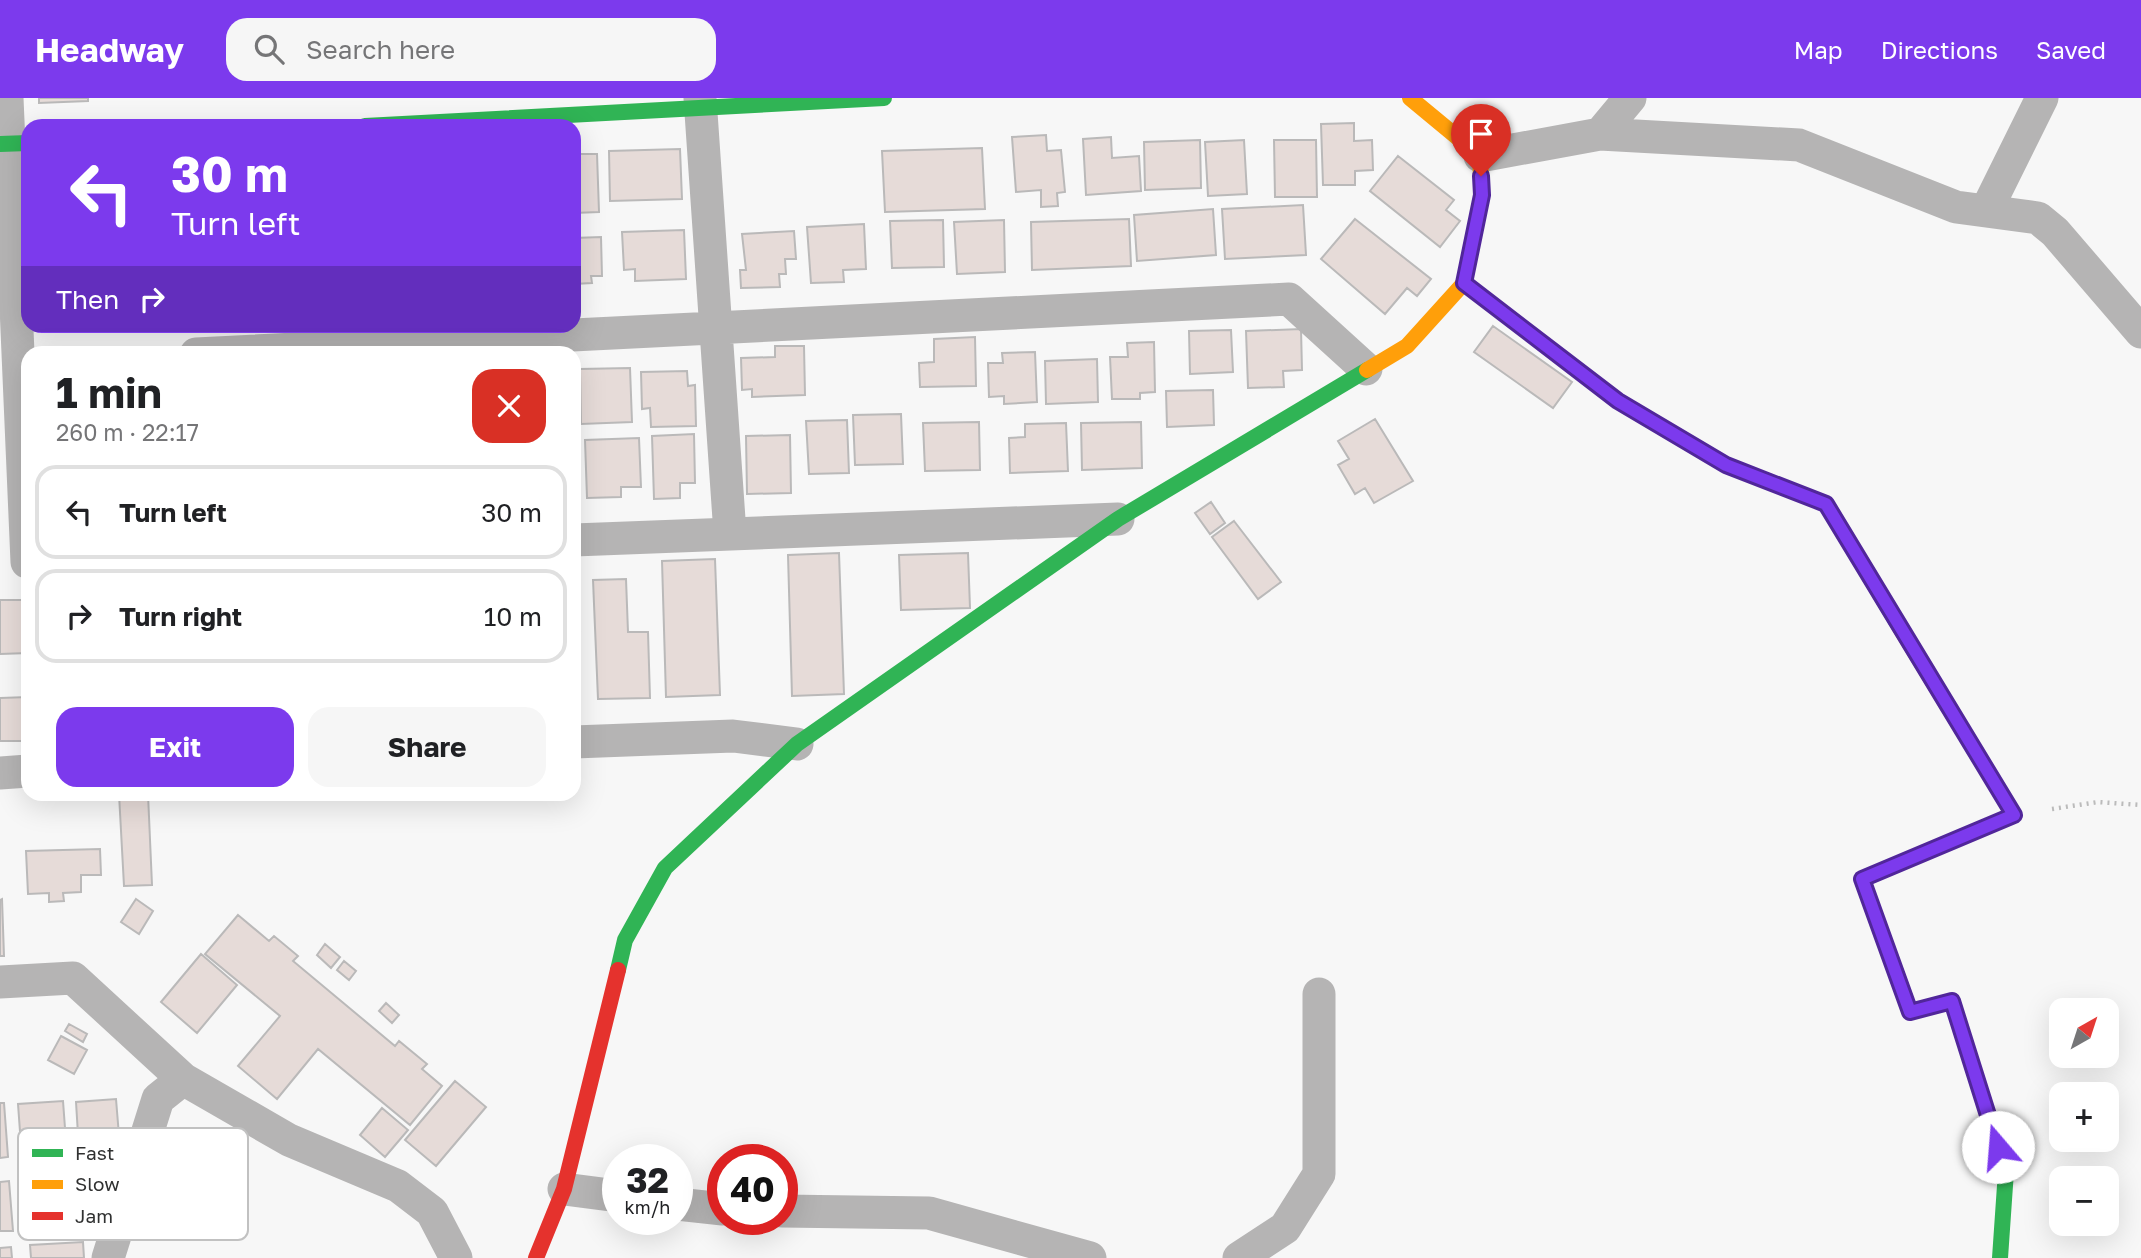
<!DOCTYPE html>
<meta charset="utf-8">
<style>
body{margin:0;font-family:"Golos Text",sans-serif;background:#f6f6f6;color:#202124;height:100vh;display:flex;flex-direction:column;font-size:26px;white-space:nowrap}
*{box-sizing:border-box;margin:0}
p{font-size:23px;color:#757577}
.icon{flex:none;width:38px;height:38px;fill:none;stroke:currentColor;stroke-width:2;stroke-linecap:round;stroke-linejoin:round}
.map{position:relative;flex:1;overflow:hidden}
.side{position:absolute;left:21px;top:248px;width:560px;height:455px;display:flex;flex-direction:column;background:#fff;border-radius:21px;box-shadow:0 7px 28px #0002}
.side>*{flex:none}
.top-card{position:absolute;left:21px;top:21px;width:560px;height:214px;border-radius:21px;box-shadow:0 7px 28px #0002;background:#7c3aed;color:#fff;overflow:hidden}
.needle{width:46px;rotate:39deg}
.controls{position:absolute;left:2049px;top:900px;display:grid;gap:14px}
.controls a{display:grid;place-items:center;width:70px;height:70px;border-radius:14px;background:#fff;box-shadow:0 7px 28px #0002;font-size:35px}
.speed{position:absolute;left:602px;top:1046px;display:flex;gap:14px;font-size:35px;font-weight:700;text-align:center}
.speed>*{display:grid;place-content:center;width:91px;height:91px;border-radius:50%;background:#fff;box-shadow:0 7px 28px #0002;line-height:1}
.speed small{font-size:18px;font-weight:400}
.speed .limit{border:10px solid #d22;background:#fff;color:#111}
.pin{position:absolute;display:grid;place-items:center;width:60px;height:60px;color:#fff;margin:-72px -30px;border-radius:50% 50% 50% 0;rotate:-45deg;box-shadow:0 0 7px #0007}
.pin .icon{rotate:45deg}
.me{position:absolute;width:77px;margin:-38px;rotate:342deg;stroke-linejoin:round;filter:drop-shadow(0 0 5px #0008)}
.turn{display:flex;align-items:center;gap:24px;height:147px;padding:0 35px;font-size:32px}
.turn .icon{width:91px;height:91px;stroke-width:2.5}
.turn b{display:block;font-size:49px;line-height:60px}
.then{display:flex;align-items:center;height:66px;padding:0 35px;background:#0003;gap:14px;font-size:26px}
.round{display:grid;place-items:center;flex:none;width:74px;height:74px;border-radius:21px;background:#f6f6f6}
.headline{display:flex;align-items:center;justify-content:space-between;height:119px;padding:0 35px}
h1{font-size:42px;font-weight:700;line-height:52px}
.button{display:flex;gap:14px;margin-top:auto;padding:14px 35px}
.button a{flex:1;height:80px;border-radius:21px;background:#7c3aed;color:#fff;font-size:28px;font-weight:700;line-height:80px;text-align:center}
.button a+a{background:#f6f6f6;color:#202124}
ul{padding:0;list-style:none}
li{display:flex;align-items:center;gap:21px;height:94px;margin:0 14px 10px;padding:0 21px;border:4px solid #e0e0e0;border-radius:21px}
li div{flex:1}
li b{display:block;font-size:26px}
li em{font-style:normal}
header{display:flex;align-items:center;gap:42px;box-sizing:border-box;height:98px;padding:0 35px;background:#7c3aed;color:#fff}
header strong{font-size:33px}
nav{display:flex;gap:38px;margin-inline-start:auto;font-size:24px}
.search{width:490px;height:63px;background:#f6f6f6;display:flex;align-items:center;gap:18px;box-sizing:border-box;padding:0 24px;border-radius:21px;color:#757577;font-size:26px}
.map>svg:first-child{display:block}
.building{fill:#e6dbd8;stroke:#bab9b9;stroke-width:2}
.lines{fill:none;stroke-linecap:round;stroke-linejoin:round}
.path{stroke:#bbb;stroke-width:4.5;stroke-dasharray:2 5;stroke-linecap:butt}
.street{stroke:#b5b4b4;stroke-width:33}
.fast{stroke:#30b455;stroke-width:16}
.slow{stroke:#ff9f0a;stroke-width:16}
.jam{stroke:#e5322d;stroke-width:16}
.route-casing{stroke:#51269a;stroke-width:18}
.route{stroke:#7c3aed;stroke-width:12}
.key{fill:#fff;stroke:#c1c1c1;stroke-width:2}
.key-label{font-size:19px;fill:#303131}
</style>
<header>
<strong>Headway</strong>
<div class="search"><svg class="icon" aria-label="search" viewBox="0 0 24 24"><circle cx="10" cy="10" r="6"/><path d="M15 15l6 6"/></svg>Search here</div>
<nav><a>Map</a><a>Directions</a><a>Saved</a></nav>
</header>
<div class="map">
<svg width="2141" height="1160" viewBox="0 0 2141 1160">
<rect width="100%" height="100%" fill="#f7f7f7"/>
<path class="building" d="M39 0H88V3L39 5Z
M1354 25V43L1372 42 1373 72 1355 73V87H1323L1321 26Z
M1046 37 1047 53 1061 52 1065 94 1057 95 1058 108 1041 109V92L1016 94 1012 39Z
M1111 39 1112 60 1139 58 1141 93 1086 97 1083 41Z
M1200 42 1201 90 1145 92 1144 44Z
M1244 42 1247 96 1208 98 1205 44Z
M1274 42H1316L1317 99H1275Z
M982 50 985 111 885 114 882 53Z
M680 51 682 101 610 103 609 53Z
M574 56H597L599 114 574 115Z
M1398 58 1454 102 1446 112 1460 123 1440 149 1370 93Z
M1303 107 1306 157 1225 161 1222 111Z
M1213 111 1216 157 1137 163 1134 117Z
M1129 121 1131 168 1032 172 1031 124Z
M1355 121 1431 181 1417 198 1407 190 1385 216 1321 161Z
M943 122 944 169 892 170 890 123Z
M1004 122 1005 174 957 176 954 124Z
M864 126 866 171 843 172 844 184 811 185 807 129Z
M684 132 686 181 635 183V171L624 172 622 134Z
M794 133 796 161H785L786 176H779L780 189 741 190 740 172H746L742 136Z
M601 139 602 178H591L592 185 574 186V140Z
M1493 228 1572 284 1553 310 1474 254Z
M1301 231 1302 272 1283 273 1284 289 1248 290 1246 233Z
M1231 232 1233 274 1190 276 1189 233Z
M975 239 976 288 920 289 919 265 934 264V241Z
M1154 244 1155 294 1140 295V301H1112L1110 259H1128L1127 245Z
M775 248H804L805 297 752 299V291L742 292 741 260 775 259Z
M1035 254 1037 304 1004 306V298L989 299 988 265H1003L1002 255Z
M1097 261 1098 304 1046 306 1045 263Z
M630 270 632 324 581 326 580 271Z
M687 273 688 288 695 287 696 328 651 329 650 310 642 311 641 274Z
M1213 292 1214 327 1167 329 1166 293Z
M901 316 903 366 855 367 853 317Z
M1375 321 1413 383 1374 405 1365 390 1355 396 1338 367 1349 361 1338 343Z
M847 322 849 375 809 376 806 323Z
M979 324 980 372 925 373 923 325Z
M1141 324 1142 370 1082 372 1081 325Z
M1066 325 1068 373 1010 375 1009 340 1025 339V326Z
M694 336 695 385H680V400L654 401 652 338Z
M790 337 791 395 747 396 746 338Z
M639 340 641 389H621V399L587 400 585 342Z
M574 341H576L578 413H574Z
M1211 404 1225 425 1210 436 1195 415Z
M1234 423 1281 484 1258 501 1212 439Z
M839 455 844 596 792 598 788 457Z
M968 455 970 510 901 512 899 457Z
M715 461 720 597 666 599 662 463Z
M626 481 628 534H648L650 600 598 601 593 482Z
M574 485H578L580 533H574Z
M0 502H28V555L0 556Z
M574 551H577L580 623H574Z
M28 599V643H0V600Z
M119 696H148L152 787 124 788Z
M100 751 101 777H81V794L63 795 64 803 49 804V795L28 796 26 753Z
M2 801 4 858H0V802Z
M136 801 153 813 139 836 121 824Z
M238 817 269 843 274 838 298 858 293 863 395 948 399 943 427 966 422 971 442 988 410 1027 318 951 277 1001 238 968 280 918 205 856Z
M325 846 340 859 331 870 317 857Z
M201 856 237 887 197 935 161 904Z
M344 863 356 873 349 882 337 872Z
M386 905 399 917 392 925 379 913Z
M69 926 87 936 83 944 65 933Z
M61 938 87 952 74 976 48 962Z
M455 983 486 1009 436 1068 405 1042Z
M116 1001 120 1050 79 1053 76 1004Z
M63 1003 67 1057 22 1061 18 1006Z
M0 1005H4L8 1059 0 1060Z
M382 1010 408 1032 385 1059 360 1037Z
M9 1083 13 1133H0V1084Z
M83 1144 84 1160H31L30 1147Z
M11 1149 12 1160H0V1150Z"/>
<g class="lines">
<path class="path" d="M2052 711 2098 704 2141 707"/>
<path class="street" d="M7 0 27 464
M700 0 730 436
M1600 36 1630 0
M1480 58 1600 36 1799 47 1956 109 2038 120 2055 134 2141 234
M1987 111 2042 0
M196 256 1289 201 1366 271
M574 442 1118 421
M574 644 733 638 797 646
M0 675 28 673
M0 884 73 880 183 981 289 1042 398 1088 432 1114 456 1160
M82 1079 132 1076
M564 1091 618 1098
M677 1106 723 1111
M782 1113 929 1115 1090 1160
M108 1160 158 1001 183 981
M1239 1160 1285 1130 1319 1076V896"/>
<path class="fast" d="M365 28 884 0
M0 46 28 45
M1464 185 1618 303 1726 367 1826 406 1899 528
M618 872 625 842 665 770 797 646 1118 421 1367 272
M1976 979 2006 1073 2000 1160"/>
<path class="slow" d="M1367 272 1407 248 1464 185 1482 98 1480 58 1410 0
M1897 877 1862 781 2014 717 1899 528"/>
<path class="jam" d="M1897 877 1910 914 1952 903 1976 979
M536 1160 564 1091 618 872"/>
</g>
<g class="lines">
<g class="route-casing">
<path id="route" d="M1481 78 1482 97 1464 185 1618 303 1726 367 1826 406 2014 717 1862 781 1910 914 1952 903 1998 1049"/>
</g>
<use href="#route" class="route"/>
</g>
<rect x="18" y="1030" width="230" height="112" rx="10" class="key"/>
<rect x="32" y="1051" width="31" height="8" fill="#30b455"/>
<rect x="32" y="1082" width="31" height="9" fill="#ff9f0a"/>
<rect x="32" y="1114" width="31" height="8" fill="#e5322d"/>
<g class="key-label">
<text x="75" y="1062">Fast</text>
<text x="75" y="1093">Slow</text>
<text x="75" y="1125">Jam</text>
</g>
</svg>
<div class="controls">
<a><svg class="needle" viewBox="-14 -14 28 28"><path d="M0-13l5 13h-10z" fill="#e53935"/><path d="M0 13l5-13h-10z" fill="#757577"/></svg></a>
<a>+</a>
<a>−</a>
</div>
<div class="speed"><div>32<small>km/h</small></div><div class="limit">40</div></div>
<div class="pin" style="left:1481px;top:78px;background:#d93025"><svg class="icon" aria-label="arrive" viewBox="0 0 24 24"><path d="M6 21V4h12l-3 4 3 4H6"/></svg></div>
<svg class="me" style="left:1998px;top:1049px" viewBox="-20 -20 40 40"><circle r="19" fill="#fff"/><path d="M0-13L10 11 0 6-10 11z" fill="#7c3aed"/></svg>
<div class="top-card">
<div class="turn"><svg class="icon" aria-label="left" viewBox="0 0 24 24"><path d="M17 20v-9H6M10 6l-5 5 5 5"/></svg><div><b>30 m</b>Turn left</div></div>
<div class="then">Then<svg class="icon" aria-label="right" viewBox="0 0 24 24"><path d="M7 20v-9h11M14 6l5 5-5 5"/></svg></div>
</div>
<section class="side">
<div class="headline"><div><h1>1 min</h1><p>260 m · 22:17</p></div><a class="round" style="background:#d93025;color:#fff"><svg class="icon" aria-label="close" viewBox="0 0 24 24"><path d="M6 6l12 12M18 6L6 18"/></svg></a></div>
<ul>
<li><svg class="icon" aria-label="left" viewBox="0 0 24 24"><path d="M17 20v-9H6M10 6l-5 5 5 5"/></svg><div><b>Turn left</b></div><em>30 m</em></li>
<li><svg class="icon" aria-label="right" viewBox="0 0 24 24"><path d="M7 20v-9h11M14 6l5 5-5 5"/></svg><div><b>Turn right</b></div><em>10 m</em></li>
</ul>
<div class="button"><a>Exit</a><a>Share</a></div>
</section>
</div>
